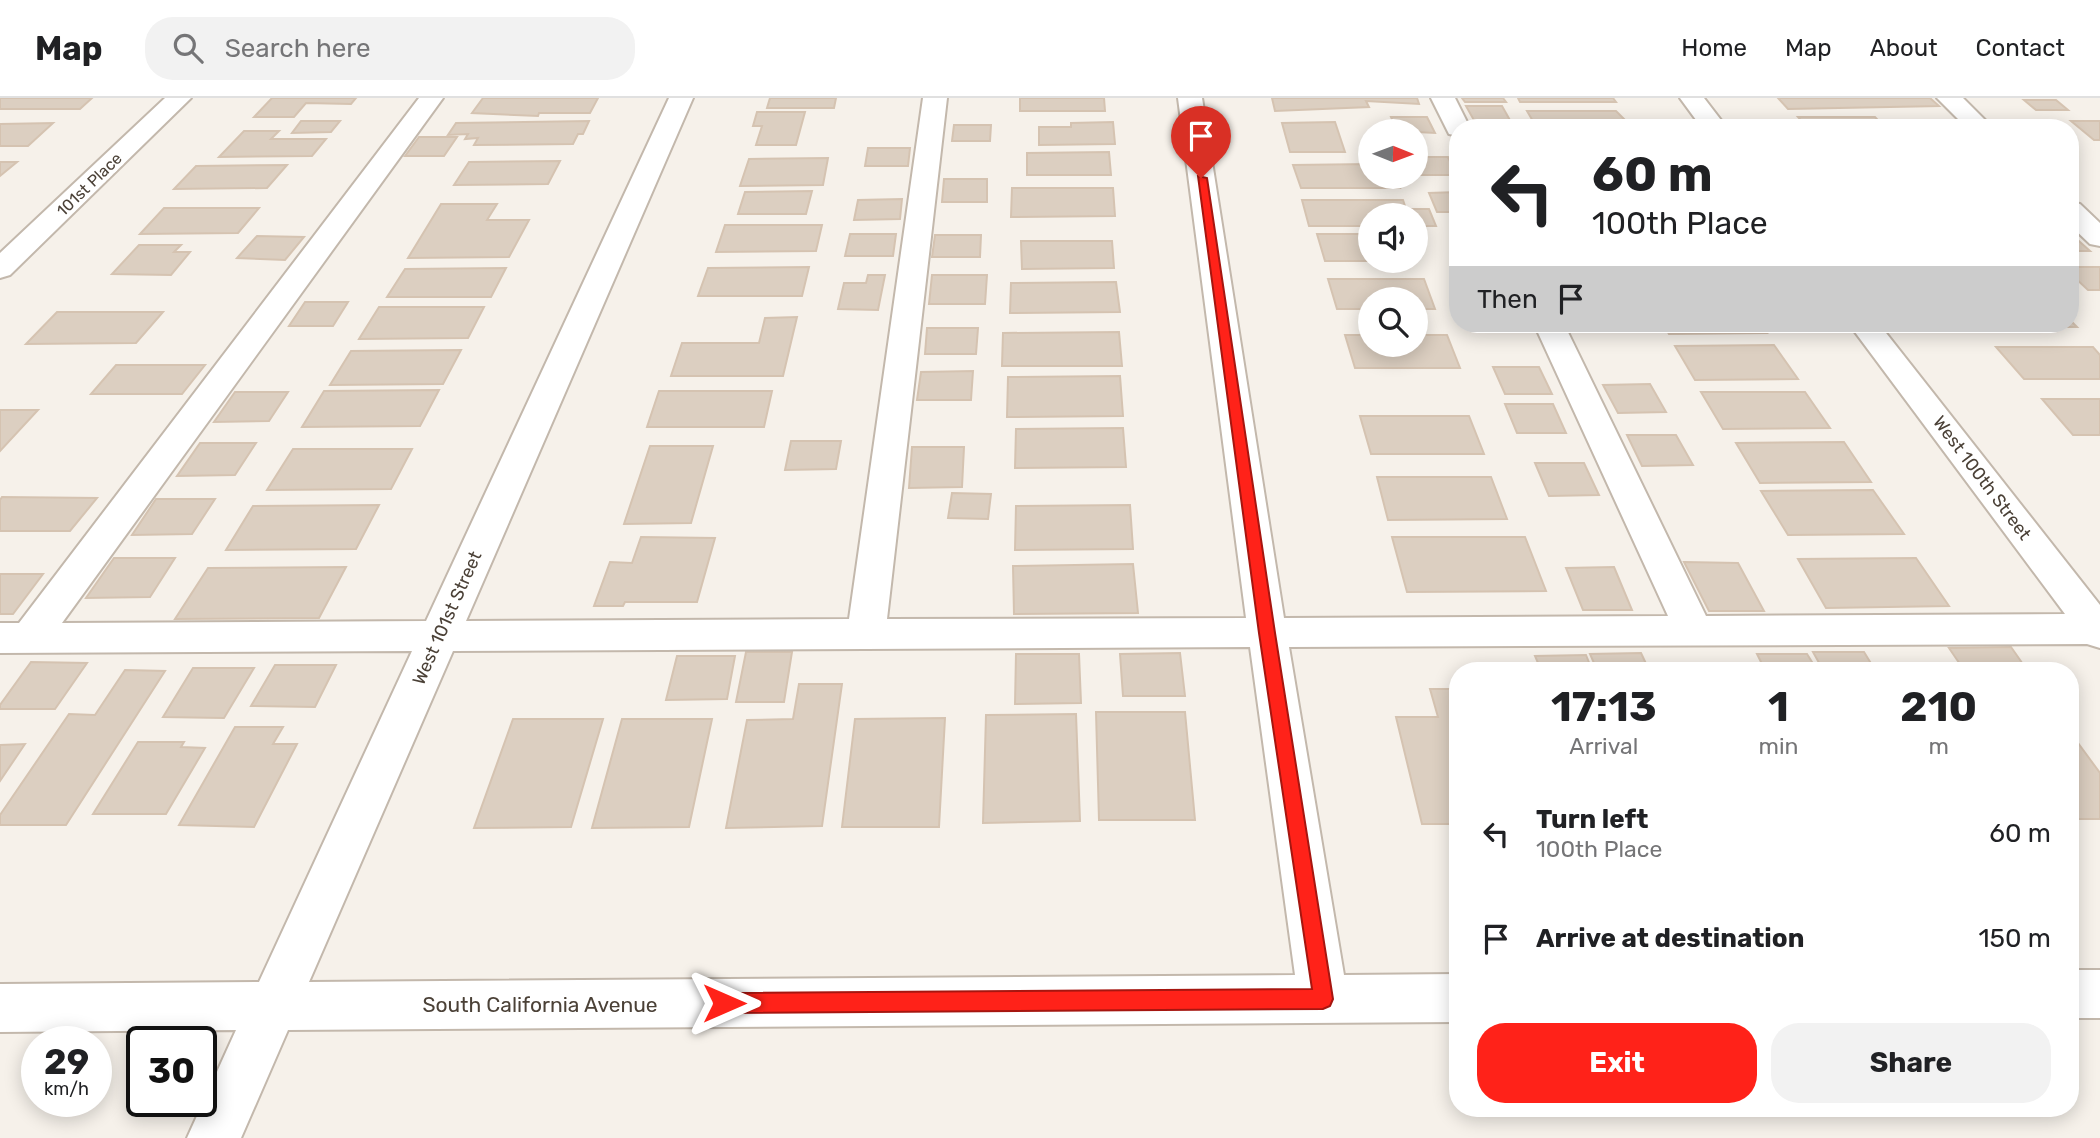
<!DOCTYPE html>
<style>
body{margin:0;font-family:Rubik,sans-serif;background:#f2f2f2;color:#202124;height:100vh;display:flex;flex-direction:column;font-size:26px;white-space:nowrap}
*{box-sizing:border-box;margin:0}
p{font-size:23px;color:#757577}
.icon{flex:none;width:38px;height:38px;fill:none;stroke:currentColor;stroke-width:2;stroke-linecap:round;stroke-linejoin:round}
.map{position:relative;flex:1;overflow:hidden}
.drawer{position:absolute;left:1449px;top:564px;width:630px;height:455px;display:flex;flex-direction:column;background:#fff;border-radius:28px;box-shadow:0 4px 18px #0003}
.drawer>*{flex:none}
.guide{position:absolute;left:1449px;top:21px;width:630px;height:214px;border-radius:28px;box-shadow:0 4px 18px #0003;background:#fff;color:#202124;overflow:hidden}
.needle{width:46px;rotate:91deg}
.buttons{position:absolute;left:1358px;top:21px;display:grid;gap:14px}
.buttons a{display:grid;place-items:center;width:70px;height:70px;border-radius:50%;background:#fff;box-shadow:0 4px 18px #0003;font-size:35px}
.speed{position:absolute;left:21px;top:928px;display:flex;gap:14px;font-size:35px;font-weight:700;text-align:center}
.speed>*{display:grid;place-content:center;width:91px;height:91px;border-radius:50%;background:#fff;box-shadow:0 4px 18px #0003;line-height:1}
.speed small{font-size:18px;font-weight:400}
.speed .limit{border:4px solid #111;border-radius:10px;background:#fff;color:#111}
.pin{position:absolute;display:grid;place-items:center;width:60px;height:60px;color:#fff;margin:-72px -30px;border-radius:50% 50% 50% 0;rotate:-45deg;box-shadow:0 0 7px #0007}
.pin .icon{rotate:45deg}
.me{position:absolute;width:77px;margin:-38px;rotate:90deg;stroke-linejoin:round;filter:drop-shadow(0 0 5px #0008)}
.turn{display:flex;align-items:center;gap:24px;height:147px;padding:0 28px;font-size:32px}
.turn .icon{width:91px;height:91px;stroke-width:2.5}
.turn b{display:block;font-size:49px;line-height:60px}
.then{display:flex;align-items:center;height:66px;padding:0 28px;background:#0003;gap:14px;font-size:26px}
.eta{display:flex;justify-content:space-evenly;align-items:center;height:119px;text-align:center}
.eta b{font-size:42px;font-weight:700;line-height:49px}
.button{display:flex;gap:14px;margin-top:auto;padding:14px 28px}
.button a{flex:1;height:80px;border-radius:28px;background:#ff2219;color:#fff;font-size:28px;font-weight:700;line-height:80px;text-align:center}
.button a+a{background:#f2f2f2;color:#202124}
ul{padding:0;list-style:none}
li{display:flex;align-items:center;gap:21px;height:105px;padding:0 28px}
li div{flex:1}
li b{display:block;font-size:26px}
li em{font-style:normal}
header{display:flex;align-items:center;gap:42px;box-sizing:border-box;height:98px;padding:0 35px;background:#fff;border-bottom:2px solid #e0e0e0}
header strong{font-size:33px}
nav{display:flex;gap:38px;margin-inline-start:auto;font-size:24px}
.search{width:490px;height:63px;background:#f2f2f2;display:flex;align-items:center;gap:18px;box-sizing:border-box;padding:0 24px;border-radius:28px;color:#757577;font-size:26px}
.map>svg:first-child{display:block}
.building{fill:#dccfc1;stroke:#d5c3b1;stroke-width:2}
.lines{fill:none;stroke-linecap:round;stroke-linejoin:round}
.minor-casing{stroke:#c3b8ac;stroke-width:4}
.minor{fill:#fff;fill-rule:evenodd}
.route{fill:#ff2219;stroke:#a61610;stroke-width:2}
.labels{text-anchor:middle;stroke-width:7;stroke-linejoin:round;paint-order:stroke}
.far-street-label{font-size:16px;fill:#4b4137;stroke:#fff}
.street-label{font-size:18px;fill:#4b4137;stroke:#fff}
.near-street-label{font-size:21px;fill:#4b4137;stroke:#fff}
</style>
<header>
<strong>Map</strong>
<div class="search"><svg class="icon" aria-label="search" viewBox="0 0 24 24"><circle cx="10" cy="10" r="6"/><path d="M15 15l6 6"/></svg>Search here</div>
<nav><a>Home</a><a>Map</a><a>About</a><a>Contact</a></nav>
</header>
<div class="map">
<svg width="2100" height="1040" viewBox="0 0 2100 1040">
<rect width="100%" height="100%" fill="#f6f1ea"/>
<path class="building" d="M0 0H92L80 11H0Z
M272 0H356L351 6 306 5 294 19H254Z
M483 0H598L590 15H539L538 18 472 15Z
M770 0H836L834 10H767Z
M1020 0H1104L1105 13H1020Z
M1272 0H1417L1419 6 1366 3 1369 9 1275 13Z
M1462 0H1503L1506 4H1465Z
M1518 0H1613L1616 4H1520Z
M1778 0H1930L1939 8 1788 11Z
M2024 2H2056L2068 12H2036Z
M1466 8H1502L1511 24H1475Z
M1527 13H1616L1633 30H1537Z
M757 14H805L796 47H756L762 28H753Z
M1391 19H1427L1435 35 1397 33Z
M1798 19H1875L1885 30H1808Z
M301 23H340L331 34 292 35Z
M589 23 583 36H578L573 46 474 47 478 40 465 41 468 36 448 37 456 25Z
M2071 23H2100V42H2094Z
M1113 24 1115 46 1039 47V29H1071V25Z
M1335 24 1345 54H1290L1282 25Z
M53 25 28 48H0V26Z
M954 27H991L990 43H952Z
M1917 27H1955L1958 30H1920Z
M244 33H279L271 41H326L312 58 219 59Z
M419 39H457L444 58H405Z
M868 50H910L908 68H865Z
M1109 54 1111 77H1027V55Z
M1416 59H1448L1456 77H1418Z
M828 60 823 87 740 88 749 61Z
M560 63 548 86 454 87 469 64Z
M0 64H17L0 78Z
M1370 66V79H1395L1400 90H1301L1293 67Z
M287 67 267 90 174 91 196 68Z
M944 81H987V104H942Z
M1012 90H1113L1115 118 1011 119Z
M812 93 806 116H738L745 94Z
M1458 94V114H1437L1429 95Z
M902 101 900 121 854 122 858 102Z
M1302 102H1403L1406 111H1429L1436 128H1416V117H1370V128H1309Z
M441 106H497L487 122H529L509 159 408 160Z
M164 110H259L238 135 140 136Z
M725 127H822L816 153 716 154Z
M2070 135 2090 153H2070Z
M850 136H896L893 158H845Z
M1317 136H1370V163H1325Z
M935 137H981L980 159H932Z
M257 138 304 139 285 162 237 160Z
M1021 143H1112L1114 170 1022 171Z
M139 147H181L174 154H190L171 177 112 176Z
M809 169 802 198H698L708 170Z
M2070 169H2100V192H2088L2070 175Z
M506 170 491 199H387L405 171Z
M868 177H885L878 212 838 211 844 185H866Z
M932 177H987L985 206H929Z
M1328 181H1424L1435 211H1416V201H1370V211H1337Z
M1116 184 1120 214 1010 215 1011 185Z
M305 204H348L333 228H289Z
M379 209H484L468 240 359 241Z
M57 214H163L136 245 26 246Z
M797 219 783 278H671L682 245H759L765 220Z
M2070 222 2077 229H1982L1979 226H2070Z
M1663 226H1761L1767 235 1669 236Z
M927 230H978L976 256H925Z
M1119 234 1122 268H1002L1003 235Z
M1345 237H1370V247H1416V237H1447L1460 270H1355Z
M1774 247 1798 281 1695 282 1675 248Z
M1996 249H2093L2100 257V281H2024Z
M461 252 443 286 330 287 351 253Z
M116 267H205L182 296H91Z
M1493 269H1539L1552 296H1505Z
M973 273 971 302H917L921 274Z
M1120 278 1123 318 1007 319 1008 279Z
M1650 286 1666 314 1618 315 1603 287Z
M439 292 420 328 302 329 324 293Z
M659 293H772L764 329H647Z
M235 294H288L269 323 214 324Z
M1701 294H1805L1830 330 1723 331Z
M2042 301H2100V337H2073Z
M1505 306H1553L1566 335H1517Z
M0 312H38L0 353Z
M1360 318H1469L1484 356H1371Z
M1123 330 1126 369 1015 370 1016 331Z
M1627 337H1676L1693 367 1642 368Z
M791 343H841L836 371 785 372Z
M1844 344 1871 384 1760 385 1736 345Z
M200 345H256L235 377 177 378Z
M650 348H713L691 425 624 426Z
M912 349H964L962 389 909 390Z
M293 351H412L391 391 267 392Z
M1535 365H1584L1599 397 1549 398Z
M1377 379H1491L1507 421 1388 422Z
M1873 392 1904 436 1788 437 1761 393Z
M952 395 991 396 988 421 948 420Z
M2 399 97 400 70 433H0V402Z
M156 401H215L192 436 132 437Z
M379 407 356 451 226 452 253 408Z
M1130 407 1133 451 1015 452 1016 408Z
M641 439 715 440 697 504H625L623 508H594L610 464 632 465Z
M1392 439H1525L1546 493 1407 494Z
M114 460H175L150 499 86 500Z
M1916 460 1949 508 1826 510 1798 461Z
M1684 464 1738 465 1764 513H1709Z
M1133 466 1138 515 1014 516 1013 468Z
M346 469 319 520 175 521 208 470Z
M1614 469 1632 512H1583L1566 470Z
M0 476H43L13 516H0Z
M2011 549 2027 572H1964L1949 550Z
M746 554H792L784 604H736Z
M1813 554H1864L1875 572H1823Z
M1180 555 1185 598H1123L1120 556Z
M1641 555 1649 572H1597L1590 556Z
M1016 556H1079L1081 605 1015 606Z
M1757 556H1807L1817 572H1765Z
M1586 557 1592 572H1541L1535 558Z
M677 558H735L727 601 666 602Z
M31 564 87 565 55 611H0V607Z
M275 567H336L315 609 251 608Z
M193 570H254L224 620 163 619Z
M125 572 165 573 66 727H0V717L69 616 95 617Z
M799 586H842L822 728 726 730 747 622 793 621Z
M1430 591H1458V726H1422L1396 619H1438Z
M1096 614H1185L1195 722H1099Z
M1076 616 1080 723 983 725 986 617Z
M945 620 939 729H842L855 621Z
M513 621H603L571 729 474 730Z
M622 621H712L689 729 592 730Z
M235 629H283L273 646H297L254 729 179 727Z
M2070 634 2100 675V721H2070Z
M138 644H184L181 649 205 650 166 716H93Z
M25 646 0 683V647Z"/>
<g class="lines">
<g class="minor-casing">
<path id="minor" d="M165 0H191L10 177 0 180V155Z
M419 0H443L62 525 426 523 669 0H693L466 523 849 521 923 0H947L887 521 1246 520 1178 0H1202L1284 520 1668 518 1534 226H1564L1706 518 2065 516 1849 226H1879L2100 507V550L2087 546 1289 549 1344 877 1458 876V924L288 932 241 1040H187L236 932 0 934V886L259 884 412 553 0 555V525H19ZM1250 549 1295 877 309 884 453 553Z
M1431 0H1455L1470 30H1458V38L1449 36Z
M1680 0H1704L1727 30H1702Z
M1937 0H1963L1993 30H1967Z
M2070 104 2080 106 2100 125V148L2090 146 2070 127Z
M2070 872H2100V920H2070Z"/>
</g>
<use href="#minor" class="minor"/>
</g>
<path class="route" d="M1198 78 1207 80 1275 535 1333 901 1330 908 1323 911 724 915 717 912 714 905 717 898 724 895 1312 891 1259 535Z"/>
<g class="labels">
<g class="far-street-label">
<text transform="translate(89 86) rotate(-44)" y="6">101st Place</text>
</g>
<g class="street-label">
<text transform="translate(1982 380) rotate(53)" y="6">West 100th Street</text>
<text transform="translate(447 520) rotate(-66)" y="6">West 101st Street</text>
</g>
<g class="near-street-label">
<text x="540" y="914">South California Avenue</text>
</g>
</g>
</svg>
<div class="buttons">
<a><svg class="needle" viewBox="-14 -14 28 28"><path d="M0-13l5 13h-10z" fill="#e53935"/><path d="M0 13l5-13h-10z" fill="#757577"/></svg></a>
<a><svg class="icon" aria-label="sound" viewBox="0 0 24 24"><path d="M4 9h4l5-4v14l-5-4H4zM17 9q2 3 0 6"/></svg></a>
<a><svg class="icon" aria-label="search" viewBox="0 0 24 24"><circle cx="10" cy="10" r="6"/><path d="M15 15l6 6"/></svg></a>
</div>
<div class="speed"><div>29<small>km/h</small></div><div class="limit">30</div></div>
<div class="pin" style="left:1201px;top:80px;background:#d93025"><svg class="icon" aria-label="arrive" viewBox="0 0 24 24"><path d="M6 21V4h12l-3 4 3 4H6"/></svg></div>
<svg class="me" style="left:724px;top:905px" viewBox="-20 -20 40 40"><path d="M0-17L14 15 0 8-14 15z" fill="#ff2219" stroke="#fff" stroke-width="4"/></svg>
<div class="guide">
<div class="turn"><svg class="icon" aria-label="left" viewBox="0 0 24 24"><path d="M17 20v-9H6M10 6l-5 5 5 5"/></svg><div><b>60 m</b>100th Place</div></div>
<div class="then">Then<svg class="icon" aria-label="arrive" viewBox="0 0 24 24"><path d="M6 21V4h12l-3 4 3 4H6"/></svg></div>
</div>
<section class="drawer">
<div class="eta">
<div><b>17:13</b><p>Arrival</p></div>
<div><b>1</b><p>min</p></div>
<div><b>210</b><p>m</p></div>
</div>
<ul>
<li><svg class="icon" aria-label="left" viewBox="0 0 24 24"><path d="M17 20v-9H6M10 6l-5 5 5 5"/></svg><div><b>Turn left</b><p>100th Place</p></div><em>60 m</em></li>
<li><svg class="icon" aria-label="arrive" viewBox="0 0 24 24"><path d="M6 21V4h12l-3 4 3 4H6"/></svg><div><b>Arrive at destination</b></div><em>150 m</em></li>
</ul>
<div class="button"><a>Exit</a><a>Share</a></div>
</section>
</div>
